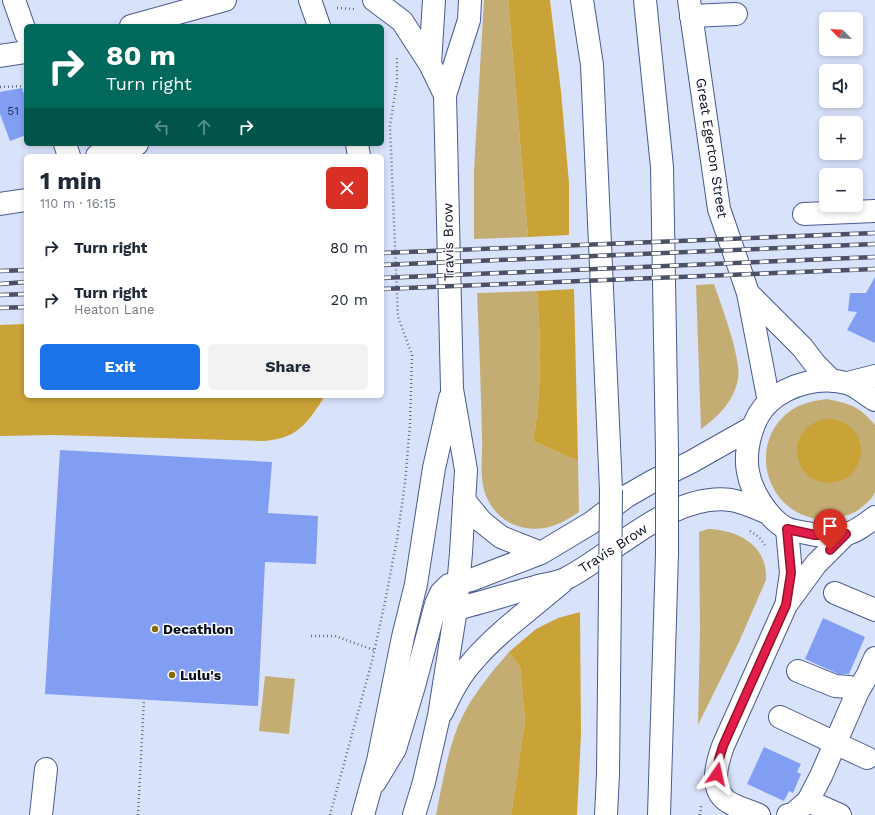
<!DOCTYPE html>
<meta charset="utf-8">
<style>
body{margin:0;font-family:"Work Sans",sans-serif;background:#f2f2f3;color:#1f2937;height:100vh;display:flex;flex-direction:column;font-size:15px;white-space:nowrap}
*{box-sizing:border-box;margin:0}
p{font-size:13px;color:#747a83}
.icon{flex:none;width:22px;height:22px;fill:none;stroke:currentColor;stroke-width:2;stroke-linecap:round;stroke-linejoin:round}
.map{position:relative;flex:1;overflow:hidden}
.panel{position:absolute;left:24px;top:154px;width:360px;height:244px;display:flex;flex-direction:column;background:#fff;border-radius:6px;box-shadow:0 2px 6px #0003}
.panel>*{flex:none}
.top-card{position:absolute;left:24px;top:24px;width:360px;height:122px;border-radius:6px;box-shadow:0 2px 6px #0003;background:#00695c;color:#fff;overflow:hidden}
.needle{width:26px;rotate:294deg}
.controls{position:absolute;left:819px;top:12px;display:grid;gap:8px}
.controls a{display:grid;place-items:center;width:44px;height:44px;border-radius:6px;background:#fff;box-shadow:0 2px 6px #0003;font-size:20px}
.pin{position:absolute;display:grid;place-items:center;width:34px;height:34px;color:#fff;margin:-41px -17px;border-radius:50% 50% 50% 0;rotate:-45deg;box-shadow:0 0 4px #0007}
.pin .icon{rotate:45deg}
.me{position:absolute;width:44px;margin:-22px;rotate:11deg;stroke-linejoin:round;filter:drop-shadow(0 0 3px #0008)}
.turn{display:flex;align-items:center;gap:14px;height:84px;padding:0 16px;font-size:18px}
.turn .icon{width:52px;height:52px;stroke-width:2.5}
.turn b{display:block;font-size:28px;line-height:34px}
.lanes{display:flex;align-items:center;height:38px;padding:0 16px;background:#0003;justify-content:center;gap:20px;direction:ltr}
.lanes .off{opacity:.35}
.round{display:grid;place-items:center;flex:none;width:42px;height:42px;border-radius:6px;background:#f2f2f3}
.headline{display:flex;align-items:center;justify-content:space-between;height:68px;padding:0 16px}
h1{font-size:24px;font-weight:700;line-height:30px}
.primary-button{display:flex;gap:8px;margin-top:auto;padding:8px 16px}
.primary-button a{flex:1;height:46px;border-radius:6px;background:#1a73e8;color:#fff;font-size:16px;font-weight:700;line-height:46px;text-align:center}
.primary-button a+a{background:#f2f2f3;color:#1f2937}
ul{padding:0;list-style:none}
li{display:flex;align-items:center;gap:12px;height:52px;padding:0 16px}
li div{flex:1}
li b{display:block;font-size:15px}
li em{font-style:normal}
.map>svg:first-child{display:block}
.green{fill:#c4ad73}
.forest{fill:#c9a337}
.building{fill:#819ef3}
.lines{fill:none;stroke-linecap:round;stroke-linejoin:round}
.minor-casing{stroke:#495a8e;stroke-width:24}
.major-casing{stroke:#495a8e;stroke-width:24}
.highway-casing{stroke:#495a8e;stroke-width:24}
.path{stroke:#666e84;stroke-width:2.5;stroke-dasharray:1 3;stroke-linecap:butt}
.minor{stroke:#fff;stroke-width:22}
.major{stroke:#fff;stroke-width:22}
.highway{stroke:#fff;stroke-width:22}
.rail-casing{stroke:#4a5166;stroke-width:4.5}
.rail{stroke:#fff;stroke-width:3;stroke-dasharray:9;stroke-linecap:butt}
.highway-bridge-casing{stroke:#495a8e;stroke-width:24;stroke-linecap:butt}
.highway-bridge{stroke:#fff;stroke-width:22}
.route-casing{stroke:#92132f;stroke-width:10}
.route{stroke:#e11d48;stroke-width:7}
.poi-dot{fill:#876a06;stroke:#fff;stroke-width:1.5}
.labels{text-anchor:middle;stroke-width:3;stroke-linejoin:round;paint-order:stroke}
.number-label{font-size:12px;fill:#263256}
.street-label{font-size:14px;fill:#080e22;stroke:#fff}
.poi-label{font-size:14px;font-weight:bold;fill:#080e22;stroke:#fff;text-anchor:start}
</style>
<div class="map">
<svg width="875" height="815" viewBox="0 0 875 815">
<rect width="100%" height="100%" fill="#d8e2fa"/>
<path class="green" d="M484 0H508L528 237 474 239V170Z
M714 284C721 305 742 359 738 379 734 401 718 417 701 429L696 285Z
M537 291C541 340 542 392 533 441L578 461 579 512C571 517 564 522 555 525 529 535 500 525 488 500 478 481 483 457 482 437 481 389 479 341 477 293Z
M827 399C851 404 859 406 875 425 875 441 875 458 875 474 875 479 875 487 875 492 873 500 856 513 848 515 836 518 824 521 812 518 763 506 749 441 790 411 801 403 814 401 827 399Z
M708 529C738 530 768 545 766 580L739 642 698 725 700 630 699 532Z
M509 652 520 665 525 721 511 815H436C442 785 447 754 458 726 470 698 489 675 509 652Z
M265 676 295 679 289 734 259 731Z"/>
<path class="forest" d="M508 0H550L561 92 569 183V235L528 237Z
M574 289 578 461 533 441C542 392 541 341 537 291Z
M26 324V396H325C315 411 304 430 287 436 280 439 272 440 265 441L53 435 0 436V325Z
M797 451a32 32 0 1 1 64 0a32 32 0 1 1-64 0Z
M580 612 581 735 577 815H511L525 721 520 666 509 652 536 629 558 618Z"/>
<path class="building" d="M22 88 26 100V135L10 141 0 114V92Z
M875 277V343L847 330 857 312 848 311 850 293H866Z
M60 450 272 462 268 513 318 516 316 564 265 562 258 706 45 694Z
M823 618 865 637 849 674H838L805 659Z
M764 747 801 764 797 772 801 774 793 793 789 791 784 801 747 784Z"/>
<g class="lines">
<g class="minor-casing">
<path id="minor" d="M14 0 26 34
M310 0 319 26
M691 16 736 14
M65 144 69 156
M357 144 359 156
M97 156 137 144
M0 204 26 200
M804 214 875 211
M787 529 791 573 787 600
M835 593 875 610
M798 671 835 686 849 687 858 691
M780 717 867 758
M808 801 840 815
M41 815 46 769
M759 815C750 811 735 807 727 801 709 788 717 763 723 746L786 605 816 564 846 534
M788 815 793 814 808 801 821 776 858 691 867 676 875 658"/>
</g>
<g class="major-casing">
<path id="major" d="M689 0 719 209 748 293 769 402
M748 293 802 347 815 364 832 381
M848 383 875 376
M875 400C866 395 856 385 846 383 821 376 789 384 769 402 752 417 744 450 748 472 750 483 755 494 761 503 767 512 776 523 786 528 792 531 801 532 807 533 816 536 837 537 846 534 856 532 867 523 875 517
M464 500 481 521 501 537 541 553
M439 605 445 608 456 609C483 602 509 594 535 587 545 584 558 583 567 578 615 553 672 492 731 500 743 502 756 508 768 513
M442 712C451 693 460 675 474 660 499 631 532 608 561 583
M375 782 395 749 414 686 436 604 441 593 449 585 471 580 541 553 591 523 627 496 653 481 691 462 753 427"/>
</g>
<g class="highway-casing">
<path id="highway" d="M374 0 402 21 430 64
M434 0 430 64 445 95
M582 0 592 65 611 490
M645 0 662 167 667 452
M131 26 225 0
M0 56 26 52
M363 815 378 761 403 637 416 584 434 468 450 398
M414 815 424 782 439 716 456 609 461 553 466 470 452 389 445 95 469 20 470 0
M606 815 608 774 610 592
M659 815 667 554"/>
</g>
<path class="path" d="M337 8 354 9
M0 87 26 86
M750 531 759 537 765 545
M311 636H335L374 650
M138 815 144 699
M330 815 372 661 385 602 397 539 405 483 410 425 412 355 398 317 390 126 397 81V56
M700 815 701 806"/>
<use href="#minor" class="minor"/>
<use href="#major" class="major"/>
<use href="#highway" class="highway"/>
<g class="rail-casing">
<path id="rail" d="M382 253 875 233
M382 265 875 244
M0 271 26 270
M382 278 875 257
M0 284 26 282
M382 289 875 269
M0 295 26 294
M0 308 26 307"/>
</g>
<use href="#rail" class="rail"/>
<g class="highway-bridge-casing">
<path id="highway-bridge" d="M667 452V554
M610 592 611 490"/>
</g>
<use href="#highway-bridge" class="highway-bridge"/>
</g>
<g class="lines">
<g class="route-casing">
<path id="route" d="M717 774 719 759 723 746 786 605 791 573 787 529 815 535 846 534 830 550"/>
</g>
<use href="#route" class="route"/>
</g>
<g class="poi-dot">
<circle cx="155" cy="629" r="4"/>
<circle cx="172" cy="675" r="4"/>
</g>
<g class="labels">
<g class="number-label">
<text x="13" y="115">51</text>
</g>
<g class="street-label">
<text transform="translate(712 148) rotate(81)" y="5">Great Egerton Street</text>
<text transform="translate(448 242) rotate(-91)" y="5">Travis Brow</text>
<text transform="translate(613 548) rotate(-33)" y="5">Travis Brow</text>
</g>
<g class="poi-label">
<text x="163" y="634">Decathlon</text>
<text x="180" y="680">Lulu's</text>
</g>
</g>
</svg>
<div class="controls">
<a><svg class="needle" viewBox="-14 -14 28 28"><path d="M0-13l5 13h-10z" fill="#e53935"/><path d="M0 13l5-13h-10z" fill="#747a83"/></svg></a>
<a><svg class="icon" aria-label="sound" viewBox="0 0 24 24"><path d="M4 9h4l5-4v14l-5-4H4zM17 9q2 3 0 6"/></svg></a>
<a>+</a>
<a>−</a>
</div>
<div class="pin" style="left:830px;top:550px;background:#d93025"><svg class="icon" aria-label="arrive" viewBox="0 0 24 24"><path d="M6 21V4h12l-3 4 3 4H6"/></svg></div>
<svg class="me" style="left:717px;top:774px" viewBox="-20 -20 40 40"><path d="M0-17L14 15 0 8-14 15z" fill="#e11d48" stroke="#fff" stroke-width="4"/></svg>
<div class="top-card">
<div class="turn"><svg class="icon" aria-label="right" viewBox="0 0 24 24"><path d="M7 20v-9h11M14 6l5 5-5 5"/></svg><div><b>80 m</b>Turn right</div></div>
<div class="lanes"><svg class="icon off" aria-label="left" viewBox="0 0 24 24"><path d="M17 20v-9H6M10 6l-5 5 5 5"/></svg><svg class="icon off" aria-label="ahead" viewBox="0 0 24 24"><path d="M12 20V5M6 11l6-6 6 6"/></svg><svg class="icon" aria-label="right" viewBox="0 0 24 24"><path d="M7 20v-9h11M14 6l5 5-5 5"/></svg></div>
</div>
<section class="panel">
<div class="headline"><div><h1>1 min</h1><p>110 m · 16:15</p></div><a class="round" style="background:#d93025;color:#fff"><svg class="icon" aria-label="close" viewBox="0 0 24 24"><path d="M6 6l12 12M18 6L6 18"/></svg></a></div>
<ul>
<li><svg class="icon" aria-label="right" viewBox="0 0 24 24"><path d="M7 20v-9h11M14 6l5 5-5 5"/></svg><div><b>Turn right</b></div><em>80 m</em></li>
<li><svg class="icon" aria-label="right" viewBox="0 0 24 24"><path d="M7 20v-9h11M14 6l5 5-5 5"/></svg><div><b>Turn right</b><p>Heaton Lane</p></div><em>20 m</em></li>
</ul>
<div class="primary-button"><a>Exit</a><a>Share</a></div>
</section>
</div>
